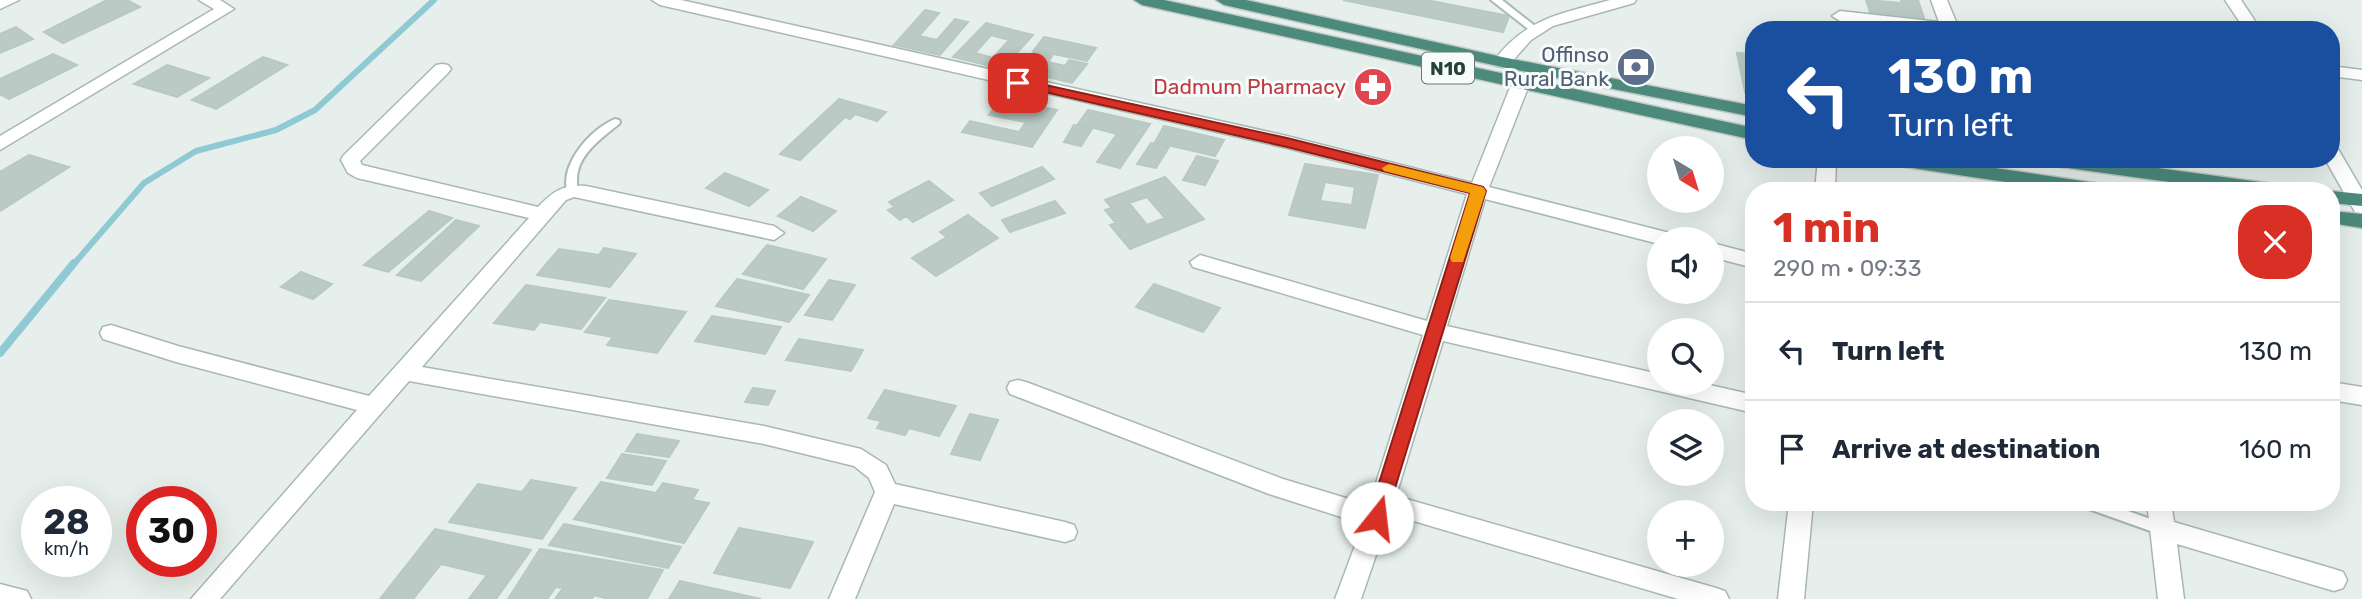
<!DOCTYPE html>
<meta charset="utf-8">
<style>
body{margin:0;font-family:Rubik,sans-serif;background:#f2f2f3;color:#1f2937;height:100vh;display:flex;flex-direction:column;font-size:26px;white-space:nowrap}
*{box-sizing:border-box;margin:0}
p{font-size:23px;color:#747a83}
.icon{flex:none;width:38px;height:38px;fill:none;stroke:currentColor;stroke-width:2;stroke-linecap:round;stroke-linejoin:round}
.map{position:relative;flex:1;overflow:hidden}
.drawer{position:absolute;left:1745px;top:182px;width:595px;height:329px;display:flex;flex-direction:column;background:#fff;border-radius:28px;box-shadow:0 7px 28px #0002}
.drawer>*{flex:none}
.guide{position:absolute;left:1745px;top:21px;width:595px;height:147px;border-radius:28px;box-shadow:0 7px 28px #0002;background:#1a4fa0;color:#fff;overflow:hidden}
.needle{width:46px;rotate:142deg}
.buttons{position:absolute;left:1647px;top:136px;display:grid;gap:14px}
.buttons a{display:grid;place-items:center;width:77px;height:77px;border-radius:50%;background:#fff;box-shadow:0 7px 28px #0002;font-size:35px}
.speed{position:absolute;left:21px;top:486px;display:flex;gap:14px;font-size:35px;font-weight:700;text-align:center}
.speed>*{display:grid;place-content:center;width:91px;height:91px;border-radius:50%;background:#fff;box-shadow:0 7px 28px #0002;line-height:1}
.speed small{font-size:18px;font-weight:400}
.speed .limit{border:10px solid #d22;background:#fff;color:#111}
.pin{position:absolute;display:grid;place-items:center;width:60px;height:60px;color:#fff;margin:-30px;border-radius:14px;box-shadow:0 4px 10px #0006}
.me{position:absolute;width:77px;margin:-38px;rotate:16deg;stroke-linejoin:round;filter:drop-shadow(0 0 5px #0008)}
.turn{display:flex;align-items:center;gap:24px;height:147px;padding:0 28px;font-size:32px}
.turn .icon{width:91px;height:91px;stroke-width:2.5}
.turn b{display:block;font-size:49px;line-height:60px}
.round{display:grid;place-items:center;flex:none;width:74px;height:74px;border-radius:28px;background:#f2f2f3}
.head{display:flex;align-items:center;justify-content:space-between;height:119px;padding:0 28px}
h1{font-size:42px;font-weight:700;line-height:52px;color:#d93025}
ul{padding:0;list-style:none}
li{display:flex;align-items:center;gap:21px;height:98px;padding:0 28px;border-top:2px solid #e0e1e3}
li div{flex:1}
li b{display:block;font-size:26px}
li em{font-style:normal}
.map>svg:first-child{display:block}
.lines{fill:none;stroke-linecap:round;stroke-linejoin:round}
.stream-far1{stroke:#8ec9d4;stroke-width:6}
.stream{stroke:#8ec9d4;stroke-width:8}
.building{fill:#bbcac4;stroke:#b8c9c2;stroke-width:2;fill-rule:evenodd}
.service-casing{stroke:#a8b8b2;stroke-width:4}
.minor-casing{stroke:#a8b8b2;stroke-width:3}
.trunk-casing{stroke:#c2cac8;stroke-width:3}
.service{fill:#fff;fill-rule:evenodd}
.minor{fill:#fff;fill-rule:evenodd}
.trunk{fill:#4c8a7c;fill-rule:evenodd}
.route{fill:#d93025;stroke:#8d1f18;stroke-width:2}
.slow{fill:#f59e0b}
.labels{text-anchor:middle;stroke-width:6;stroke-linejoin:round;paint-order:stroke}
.shield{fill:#f7fbf9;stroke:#637a73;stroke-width:2}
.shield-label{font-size:19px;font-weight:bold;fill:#24423a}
.service-label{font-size:21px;fill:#4e5e75;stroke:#f7fbf9;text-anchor:end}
.health-label{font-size:21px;fill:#be3a42;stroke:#f7fbf9;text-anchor:end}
</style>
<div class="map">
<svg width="2362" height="599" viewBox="0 0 2362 599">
<rect width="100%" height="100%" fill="#e6efeb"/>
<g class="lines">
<path class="stream-far1" d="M73 265 144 183 196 151 276 130 315 110 434 0"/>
<path class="stream" d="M0 353 74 263"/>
</g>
<path class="building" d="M107 0H127L140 7 63 43 44 32Z
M1343 0H1426L1509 16 1503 32Z
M1866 0 1902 3 1901 0H1918L1924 18 1870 12Z
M925 10 939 13 919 36 937 40 955 19 968 22 940 55 894 45Z
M986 23 1033 35 1002 69 953 57ZM991 35 1009 40 993 58 975 53Z
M16 27 33 39 0 53V34Z
M1044 37 1096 48 1087 61 1034 50Z
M1034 51 1052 56 1048 62 1065 66 1069 60 1087 64 1072 83 1018 70Z
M1737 53 1754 54V92H1745Z
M53 54 77 65 9 99 0 94V79Z
M263 57 287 65 216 109 192 100Z
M167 65 209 78 177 97 134 84Z
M1001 98 1057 110 1032 147 962 132 970 121 1019 132 1026 122 989 115Z
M839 99 886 112 877 121 855 114 850 119 845 117 800 160 780 154Z
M1088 110 1150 124 1120 168 1097 162 1117 134 1078 124Z
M1074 125 1092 129 1081 146 1064 142Z
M1164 126 1224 140 1215 156 1155 142Z
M1151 143 1169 147 1156 168 1137 164Z
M29 155 69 167 0 211V172Z
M1197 156 1218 161 1205 185 1183 180Z
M1305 164 1378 175 1365 228 1289 215ZM1325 182 1355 187 1352 205 1320 201Z
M1042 167 1054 179 992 206 980 193Z
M725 173 768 190 749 206 706 188Z
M1165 177 1204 219 1130 249 1110 225 1116 223 1105 210 1112 208 1105 200ZM1147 197 1165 218 1147 225 1129 203Z
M929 181 953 200 913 222 906 216 900 220 888 210 895 207 889 202Z
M801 197 836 211 813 231 778 216Z
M1055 201 1065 213 1010 232 1002 220Z
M429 211 452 218 388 272 364 265Z
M968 215 998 238 936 276 912 258 947 237 940 232Z
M456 220 479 226 421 281 397 275Z
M767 245 826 259 803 289 743 274Z
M604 248 636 254 610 287 537 275 559 249 599 255Z
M301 272 332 284 313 299 281 287Z
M737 279 809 295 789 322 716 306Z
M829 280 855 285 832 320 805 315Z
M1154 284 1220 308 1203 332 1136 307Z
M526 285 605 298 581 329 540 322 534 330 494 323Z
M609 300 686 312 657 353 607 345 613 337 585 332Z
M712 316 781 327 765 354 695 341Z
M799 339 863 350 851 371 786 360Z
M753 388 775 391 768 405 745 402Z
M885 390 956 406 939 436 909 428 905 435 877 428 881 421 868 418Z
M970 414 998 420 980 460 951 454Z
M637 434 679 441 669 457 626 451Z
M622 454 666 461 652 485 607 478Z
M531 480 576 488 542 539 449 522 478 484 522 492Z
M601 482 656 493 663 483 698 490 692 500 709 503 684 543 574 519Z
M564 524 681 547 668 568 549 545Z
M739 528 813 542 790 588 714 573Z
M435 529 531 550 496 599H469L487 575 441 564 413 599H380Z
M540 549 663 570 647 599H608L594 595 592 599H555L563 588 556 587 547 599H508Z
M680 581 761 599H669Z"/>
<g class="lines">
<g class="service-casing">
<path id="service" d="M1491 0H1502L1540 30 1538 32H1532Z
M615 119 619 120 620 122 619 124C603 137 583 151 578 171 576 179 578 187 576 194H568C558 166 590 129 615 119Z
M2078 502H2103L2167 525 2169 529 2167 533 2162 535 2080 506Z"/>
</g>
<g class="minor-casing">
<path id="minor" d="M0 0H19L0 9Z
M199 0H220L234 9 0 150V136L214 9Z
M652 0H681L1287 136 1472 183 1511 85 1514 81H1526L1529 85 1489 187 1670 233 1680 240H1659V244L1485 199 1447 326 1659 374V383H1701L1754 395V413L1443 341 1396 496 1716 588 1725 591 1729 599H1678L1390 514 1361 599H1335L1363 524 1269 494 1010 394 1007 388 1010 382 1018 380 1026 382 1283 479 1369 505 1423 335 1193 267 1190 262 1200 255 1427 321 1467 194 1287 148 660 5Z
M1610 0H1636L1634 3 1553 26 1531 40 1508 66H1496L1493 62C1525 18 1561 14 1610 0Z
M1931 0H1947L1957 24 1976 26 1978 30H1922L1840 21 1832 16 1840 11 1939 22Z
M2225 0H2241L2261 30H2245Z
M442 64 448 65 451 69 448 73 360 161 362 165 538 207C553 191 564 184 586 186L774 226 784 233 774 240 574 197 566 200 422 367 764 426 861 449 886 465 895 484 1065 522 1074 525 1077 532 1074 539 1065 542 894 504 855 599H829L875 492 869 478 854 466 764 444 409 381 220 599H191L357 410 176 362 103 339 100 333 103 327 111 325 178 346 369 396 529 218 357 178 348 173 341 160 343 156 436 65Z
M2331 66 2362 70V80L2331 76Z
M2331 147 2338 149 2362 190V213L2355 212 2325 159H2331Z
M1818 159H1836L1835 191H1815Z
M1712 243 1754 254V268L1712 257Z
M2331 382 2362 387V405L2331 400Z
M1789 502H1813L1804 599H1778Z
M2147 502H2171L2174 522 2334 569 2343 572 2347 580 2343 588 2334 591 2177 544 2184 599H2158Z
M0 584 27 591 31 599H0Z"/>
</g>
<g class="trunk-casing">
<path id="trunk" d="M1134 0H1164L1754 128V140L1142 5Z
M1216 0H1246L1502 57 1754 106V117L1502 67 1224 5Z
M1883 159H1934L2109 185 2118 191H2066L1892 165Z
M2037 159H2092L2282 185 2291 191H2235L2046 165Z
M2331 191 2362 194V206L2331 203Z
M2331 211 2362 214V228L2331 223Z"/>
</g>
<use href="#service" class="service"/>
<use href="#minor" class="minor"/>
<use href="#trunk" class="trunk"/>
</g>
<path class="route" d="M1018 79 1287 138 1483 187 1486 191 1384 524H1371L1368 518 1470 193 1287 147 1014 85V80Z"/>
<path class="slow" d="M1389 164 1483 187 1486 191 1463 262H1452L1450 258 1470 193 1384 171 1382 168Z"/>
<defs>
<g id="bank-disc" transform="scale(2.0125)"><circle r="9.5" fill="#5c6f8a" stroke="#f7fbf9"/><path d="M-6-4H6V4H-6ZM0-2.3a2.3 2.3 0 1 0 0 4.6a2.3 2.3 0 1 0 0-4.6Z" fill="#fff"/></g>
<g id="pharmacy-disc" transform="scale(2.0125)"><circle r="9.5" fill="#e0444e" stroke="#f7fbf9"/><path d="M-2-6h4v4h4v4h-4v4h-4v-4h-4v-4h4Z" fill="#fff"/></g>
</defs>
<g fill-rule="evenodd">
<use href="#bank-disc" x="1636" y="67"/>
<use href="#pharmacy-disc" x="1373" y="87"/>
</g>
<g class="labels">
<rect class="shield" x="1422" y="52.5" width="52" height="31" rx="5"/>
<g class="shield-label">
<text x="1448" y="75">N10</text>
</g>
<g class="service-label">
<text x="1609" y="62">Offinso<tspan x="1609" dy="24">Rural Bank</tspan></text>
</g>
<g class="health-label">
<text x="1346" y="94">Dadmum Pharmacy</text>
</g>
</g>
</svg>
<div class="buttons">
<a><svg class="needle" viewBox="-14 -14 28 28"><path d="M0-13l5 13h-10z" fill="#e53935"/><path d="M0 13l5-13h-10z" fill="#747a83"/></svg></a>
<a><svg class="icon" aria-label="sound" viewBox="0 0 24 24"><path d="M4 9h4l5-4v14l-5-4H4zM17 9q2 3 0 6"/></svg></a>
<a><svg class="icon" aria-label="search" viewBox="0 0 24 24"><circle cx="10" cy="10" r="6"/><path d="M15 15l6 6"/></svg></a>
<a><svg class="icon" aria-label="layers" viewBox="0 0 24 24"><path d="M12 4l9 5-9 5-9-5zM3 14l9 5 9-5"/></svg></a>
<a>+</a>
</div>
<div class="speed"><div>28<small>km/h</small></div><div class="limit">30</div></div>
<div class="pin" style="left:1018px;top:83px;background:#d93025"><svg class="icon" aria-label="arrive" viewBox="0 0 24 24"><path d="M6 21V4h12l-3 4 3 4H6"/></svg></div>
<svg class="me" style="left:1377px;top:518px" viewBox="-20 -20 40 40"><circle r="19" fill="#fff"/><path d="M0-13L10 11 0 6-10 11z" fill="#d93025"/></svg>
<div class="guide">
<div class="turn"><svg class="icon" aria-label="left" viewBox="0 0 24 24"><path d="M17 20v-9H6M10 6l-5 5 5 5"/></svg><div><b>130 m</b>Turn left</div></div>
</div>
<section class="drawer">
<div class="head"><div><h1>1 min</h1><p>290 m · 09:33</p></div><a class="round" style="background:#d93025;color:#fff"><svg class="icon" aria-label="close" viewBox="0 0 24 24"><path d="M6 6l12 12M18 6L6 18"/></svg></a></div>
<ul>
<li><svg class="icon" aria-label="left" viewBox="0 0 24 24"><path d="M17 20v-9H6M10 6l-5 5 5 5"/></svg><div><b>Turn left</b></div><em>130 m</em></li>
<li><svg class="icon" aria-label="arrive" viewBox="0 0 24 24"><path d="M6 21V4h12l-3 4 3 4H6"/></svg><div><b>Arrive at destination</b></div><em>160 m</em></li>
</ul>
</section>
</div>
